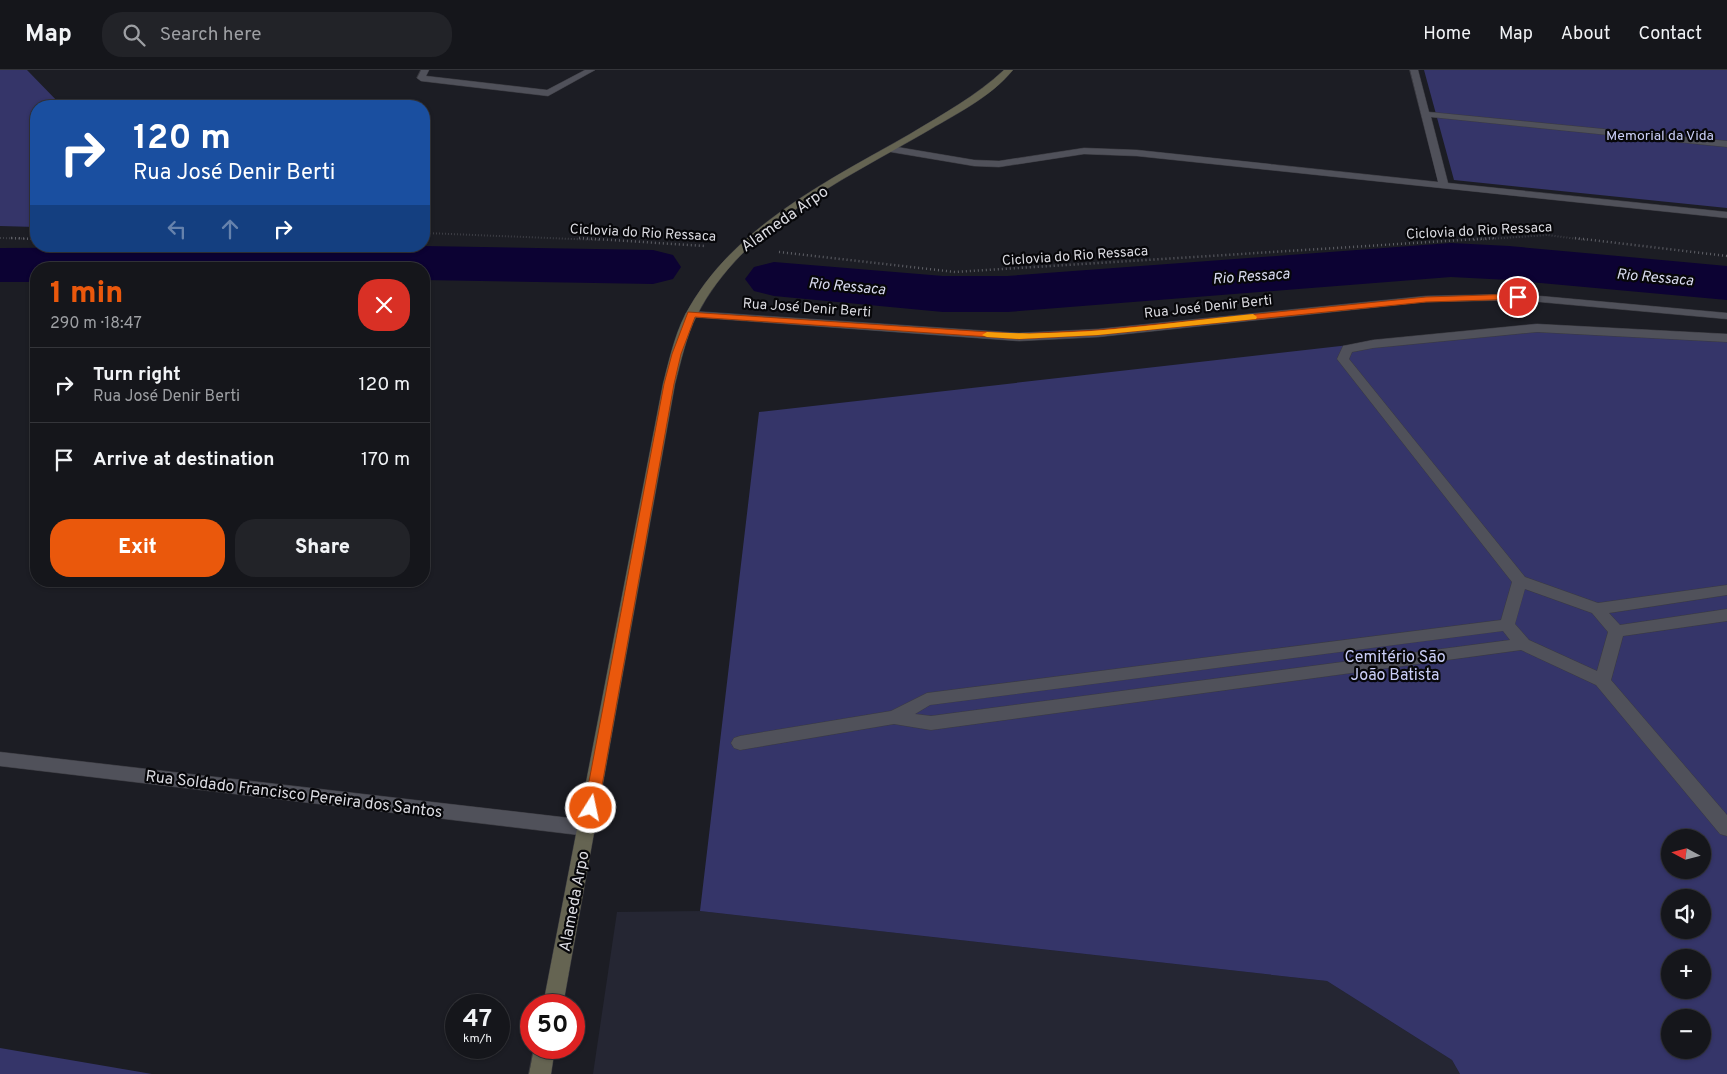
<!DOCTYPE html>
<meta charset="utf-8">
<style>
body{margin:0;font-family:Overpass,sans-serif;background:#222328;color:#f1f3f6;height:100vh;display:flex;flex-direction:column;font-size:19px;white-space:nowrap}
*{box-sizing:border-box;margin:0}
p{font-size:16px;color:#9d9fa3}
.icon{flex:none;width:28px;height:28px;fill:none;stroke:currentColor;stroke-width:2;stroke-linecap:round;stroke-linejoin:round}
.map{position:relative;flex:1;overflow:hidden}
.sheet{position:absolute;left:30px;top:192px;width:400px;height:325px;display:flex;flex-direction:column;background:#15161b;border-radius:20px;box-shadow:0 1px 4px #0004,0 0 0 1px #34353a}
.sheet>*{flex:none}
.top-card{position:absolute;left:30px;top:30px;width:400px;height:152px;border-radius:20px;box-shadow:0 1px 4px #0004,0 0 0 1px #34353a;background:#1a4fa0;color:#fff;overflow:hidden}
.needle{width:32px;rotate:277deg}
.fabs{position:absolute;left:1661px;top:759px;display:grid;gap:10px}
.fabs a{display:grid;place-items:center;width:50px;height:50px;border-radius:50%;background:#15161b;box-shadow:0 1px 4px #0004,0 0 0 1px #34353a;font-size:25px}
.speed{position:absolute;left:445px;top:924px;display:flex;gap:10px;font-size:25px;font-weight:700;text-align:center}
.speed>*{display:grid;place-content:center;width:65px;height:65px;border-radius:50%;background:#15161b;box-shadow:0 1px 4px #0004,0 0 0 1px #34353a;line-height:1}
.speed small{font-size:12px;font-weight:400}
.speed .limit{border:8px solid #d22;background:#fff;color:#111}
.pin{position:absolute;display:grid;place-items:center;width:42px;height:42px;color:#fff;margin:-21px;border:2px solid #fff;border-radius:50%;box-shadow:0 1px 5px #0007}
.me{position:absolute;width:55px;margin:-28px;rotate:10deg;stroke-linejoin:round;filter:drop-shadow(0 0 4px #0008)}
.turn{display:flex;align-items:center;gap:18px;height:105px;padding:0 20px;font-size:22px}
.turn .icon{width:65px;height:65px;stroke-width:2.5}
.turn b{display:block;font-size:35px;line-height:42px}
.lanes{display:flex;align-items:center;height:48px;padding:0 20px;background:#0003;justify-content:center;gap:25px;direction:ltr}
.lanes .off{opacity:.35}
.round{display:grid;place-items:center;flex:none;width:52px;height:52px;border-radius:20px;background:#222328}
.summary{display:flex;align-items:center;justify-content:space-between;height:85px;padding:0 20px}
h1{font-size:30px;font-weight:800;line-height:38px;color:#ea580c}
.primary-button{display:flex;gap:10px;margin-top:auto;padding:10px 20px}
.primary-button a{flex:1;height:58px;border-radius:20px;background:#ea580c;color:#fff;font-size:20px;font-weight:800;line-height:58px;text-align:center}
.primary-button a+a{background:#222328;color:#f1f3f6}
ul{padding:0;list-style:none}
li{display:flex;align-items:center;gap:15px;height:75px;padding:0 20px;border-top:1px solid #34353a}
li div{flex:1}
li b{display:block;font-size:19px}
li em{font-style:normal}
header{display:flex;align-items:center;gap:30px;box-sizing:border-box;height:70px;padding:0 25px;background:#15161b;border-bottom:1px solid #34353a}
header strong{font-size:24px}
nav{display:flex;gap:28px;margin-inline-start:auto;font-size:18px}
.search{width:350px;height:45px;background:#222328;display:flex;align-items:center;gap:12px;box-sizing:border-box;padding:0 18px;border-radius:20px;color:#9d9fa3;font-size:19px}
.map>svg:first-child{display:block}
.built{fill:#252633}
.green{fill:#353569;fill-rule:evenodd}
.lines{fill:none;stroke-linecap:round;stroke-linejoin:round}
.river{fill:#0c0233;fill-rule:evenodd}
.service-casing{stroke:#3a3a40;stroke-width:1}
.minor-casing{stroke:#3a3a40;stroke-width:1}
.tertiary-casing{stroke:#3a3a40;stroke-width:1}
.secondary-casing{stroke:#3a3a40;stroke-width:1}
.path-far1{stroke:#5f6067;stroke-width:2;stroke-dasharray:0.5 2.5;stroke-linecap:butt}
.path{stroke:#5f6067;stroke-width:2.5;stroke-dasharray:1 3;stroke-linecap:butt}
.service{fill:#50515a;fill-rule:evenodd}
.minor{fill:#50515a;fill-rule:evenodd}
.tertiary{fill:#50515a;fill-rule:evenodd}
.secondary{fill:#656452;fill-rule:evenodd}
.route{fill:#ea580c;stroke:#983908}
.slow{fill:#f59e0b}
.labels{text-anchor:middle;stroke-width:4.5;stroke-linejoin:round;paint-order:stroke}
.far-park-label{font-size:14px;fill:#cacef7;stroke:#07070a}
.far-street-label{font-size:14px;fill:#dadae0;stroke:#07070a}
.far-water-label{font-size:15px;font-style:italic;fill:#dadcf1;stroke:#07070a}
.street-label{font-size:16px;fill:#dadae0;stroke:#07070a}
.park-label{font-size:16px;fill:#cacef7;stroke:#07070a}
</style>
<header>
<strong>Map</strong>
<div class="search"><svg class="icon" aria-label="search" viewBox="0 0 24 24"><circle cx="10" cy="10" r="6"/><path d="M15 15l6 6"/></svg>Search here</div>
<nav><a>Home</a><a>Map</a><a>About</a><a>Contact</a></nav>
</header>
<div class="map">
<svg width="1727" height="1004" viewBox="0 0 1727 1004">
<rect width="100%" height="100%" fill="#1c1d24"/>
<path class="built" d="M700 841 1327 911 1452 990 1460 1004H593L617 842Z"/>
<path class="green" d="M0 0H27L62 36H36V157L0 156Z
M1424 0H1727V138L1454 110Z
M1535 254 1727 265V1004H1460L1452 990 1327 911 700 841 759 342ZM1670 768H1702V800H1670ZM1670 828H1702V860H1670ZM1670 888H1702V920H1670ZM1670 948H1702V980H1670Z
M0 978 152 1004H0Z"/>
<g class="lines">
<path class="river" d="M1451 173 1509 176 1727 196V230L1509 210 1451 207 1007 242H943L774 226 754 221 745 209 754 197 774 192 943 206H1007Z
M424 176 653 180 673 185 681 197 673 209 653 214 424 210V199H36V212H0V178Z"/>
<g class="service-casing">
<path id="service" d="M421 0H429L426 6 547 20 585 0H595L548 26 421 11 417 8Z
M1410 0H1418L1429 42 1727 71V77L1431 47 1448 113 1727 142V148L1137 86 1084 84 999 97 974 96 891 82 886 79 891 76 974 90 999 91 1084 78 1137 80 1438 112Z
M1537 254 1727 264V272L1537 262 1373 278 1352 282 1349 289 1525 507 1598 533 1727 515V525L1609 543 1620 555 1727 539V551L1623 566 1611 610 1727 745V766L1720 764 1596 615 1521 580 931 660 894 654 740 680 734 678 731 673 734 668 740 666 891 641 927 623 1501 550 1512 512 1337 289 1343 276 1373 270ZM1525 519 1592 543 1608 562 1597 601 1529 570 1515 554ZM1503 561 1510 570 931 646 915 644 930 635Z"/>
</g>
<g class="minor-casing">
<path id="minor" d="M0 682 587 750 594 752 596 758 594 764 587 766 0 696Z"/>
</g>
<g class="tertiary-casing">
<path id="tertiary" d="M1518 224 1727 243V249L1518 230 1426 232 1098 267 1019 271 691 247 685 244 691 241 1019 263 1098 259 1426 226Z"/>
</g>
<g class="secondary-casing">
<path id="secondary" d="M1004 0H1013C990 28 954 45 924 63 841 111 742 157 697 245 686 267 681 291 675 314L563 935H543L663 314C669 291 674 267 685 245 732 157 826 112 910 64 943 44 976 26 1004 0Z
M534 978H555L551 1004H529Z"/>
</g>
<path class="path-far1" d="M424 163 599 170
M0 168 36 169
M1474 170 1547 165 1586 170"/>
<path class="path" d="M11 168 36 169
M579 168 705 176
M1575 168 1727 186
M779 182 955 202 1494 168"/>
<use href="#service" class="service"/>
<use href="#minor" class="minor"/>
<use href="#tertiary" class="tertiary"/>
<use href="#secondary" class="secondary"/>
</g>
<path class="route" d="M1518 224 1521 225V229L1426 232 1098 265 1019 269 695 247 681 284 674 314 598 738 596 742 591 744 586 742 584 738 664 314 672 284 688 242 1019 264 1098 260 1426 227Z"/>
<path class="slow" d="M1253 244 1257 247 1256 249 1098 265 1019 269 987 267 982 265 987 262C1075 268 1165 253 1253 244Z"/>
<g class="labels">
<g class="far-park-label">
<text x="1660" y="70">Memorial da Vida</text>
</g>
<g class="far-street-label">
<text transform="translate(1479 160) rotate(-3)" y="5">Ciclovia do Rio Ressaca</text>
<text transform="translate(643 162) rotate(3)" y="5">Ciclovia do Rio Ressaca</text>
<text transform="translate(1075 185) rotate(-4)" y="5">Ciclovia do Rio Ressaca</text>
<text transform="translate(1208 236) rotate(-6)" y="5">Rua José Denir Berti</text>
<text transform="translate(807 237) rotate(4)" y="5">Rua José Denir Berti</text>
</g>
<g class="far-water-label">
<text transform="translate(1251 206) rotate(-4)" y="5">Rio Ressaca</text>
<text transform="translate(1655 207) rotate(5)" y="5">Rio Ressaca</text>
<text transform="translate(847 216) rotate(5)" y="5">Rio Ressaca</text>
</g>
<g class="street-label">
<text transform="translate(784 148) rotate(-35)" y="6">Alameda Arpo</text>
<text transform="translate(294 723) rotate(7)" y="6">Rua Soldado Francisco Pereira dos Santos</text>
<text transform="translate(573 831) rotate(-79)" y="6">Alameda Arpo</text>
</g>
<g class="park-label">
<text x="1395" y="592">Cemitério São<tspan x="1395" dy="18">João Batista</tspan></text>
</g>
</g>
</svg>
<div class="fabs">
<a><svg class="needle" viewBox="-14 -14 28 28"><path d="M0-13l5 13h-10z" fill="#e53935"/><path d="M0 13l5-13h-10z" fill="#9d9fa3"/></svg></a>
<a><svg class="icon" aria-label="sound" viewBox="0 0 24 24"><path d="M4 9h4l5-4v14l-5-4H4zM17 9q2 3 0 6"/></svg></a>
<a>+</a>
<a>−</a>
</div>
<div class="speed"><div>47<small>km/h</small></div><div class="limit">50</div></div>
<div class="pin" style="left:1518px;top:227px;background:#d93025"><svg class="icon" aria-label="arrive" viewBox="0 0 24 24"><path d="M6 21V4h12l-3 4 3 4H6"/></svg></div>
<svg class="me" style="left:591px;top:738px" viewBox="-20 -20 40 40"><circle r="17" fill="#ea580c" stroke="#fff" stroke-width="3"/><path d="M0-11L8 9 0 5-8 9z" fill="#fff"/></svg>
<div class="top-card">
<div class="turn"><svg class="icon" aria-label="right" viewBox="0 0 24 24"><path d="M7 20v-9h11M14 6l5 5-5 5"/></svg><div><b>120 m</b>Rua José Denir Berti</div></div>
<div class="lanes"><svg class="icon off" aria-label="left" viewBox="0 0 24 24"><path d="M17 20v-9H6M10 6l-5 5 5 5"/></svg><svg class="icon off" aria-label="ahead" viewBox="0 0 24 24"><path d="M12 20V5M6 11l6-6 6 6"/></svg><svg class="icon" aria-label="right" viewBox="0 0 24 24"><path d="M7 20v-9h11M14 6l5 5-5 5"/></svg></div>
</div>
<section class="sheet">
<div class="summary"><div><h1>1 min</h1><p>290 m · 18:47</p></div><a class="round" style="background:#d93025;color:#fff"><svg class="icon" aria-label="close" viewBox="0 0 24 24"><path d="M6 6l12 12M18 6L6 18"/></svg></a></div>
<ul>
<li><svg class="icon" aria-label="right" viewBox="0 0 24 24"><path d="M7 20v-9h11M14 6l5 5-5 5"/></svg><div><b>Turn right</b><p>Rua José Denir Berti</p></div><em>120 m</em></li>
<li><svg class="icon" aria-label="arrive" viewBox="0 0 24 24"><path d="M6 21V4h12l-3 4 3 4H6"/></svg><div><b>Arrive at destination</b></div><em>170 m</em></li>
</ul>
<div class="primary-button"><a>Exit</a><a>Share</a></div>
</section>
</div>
